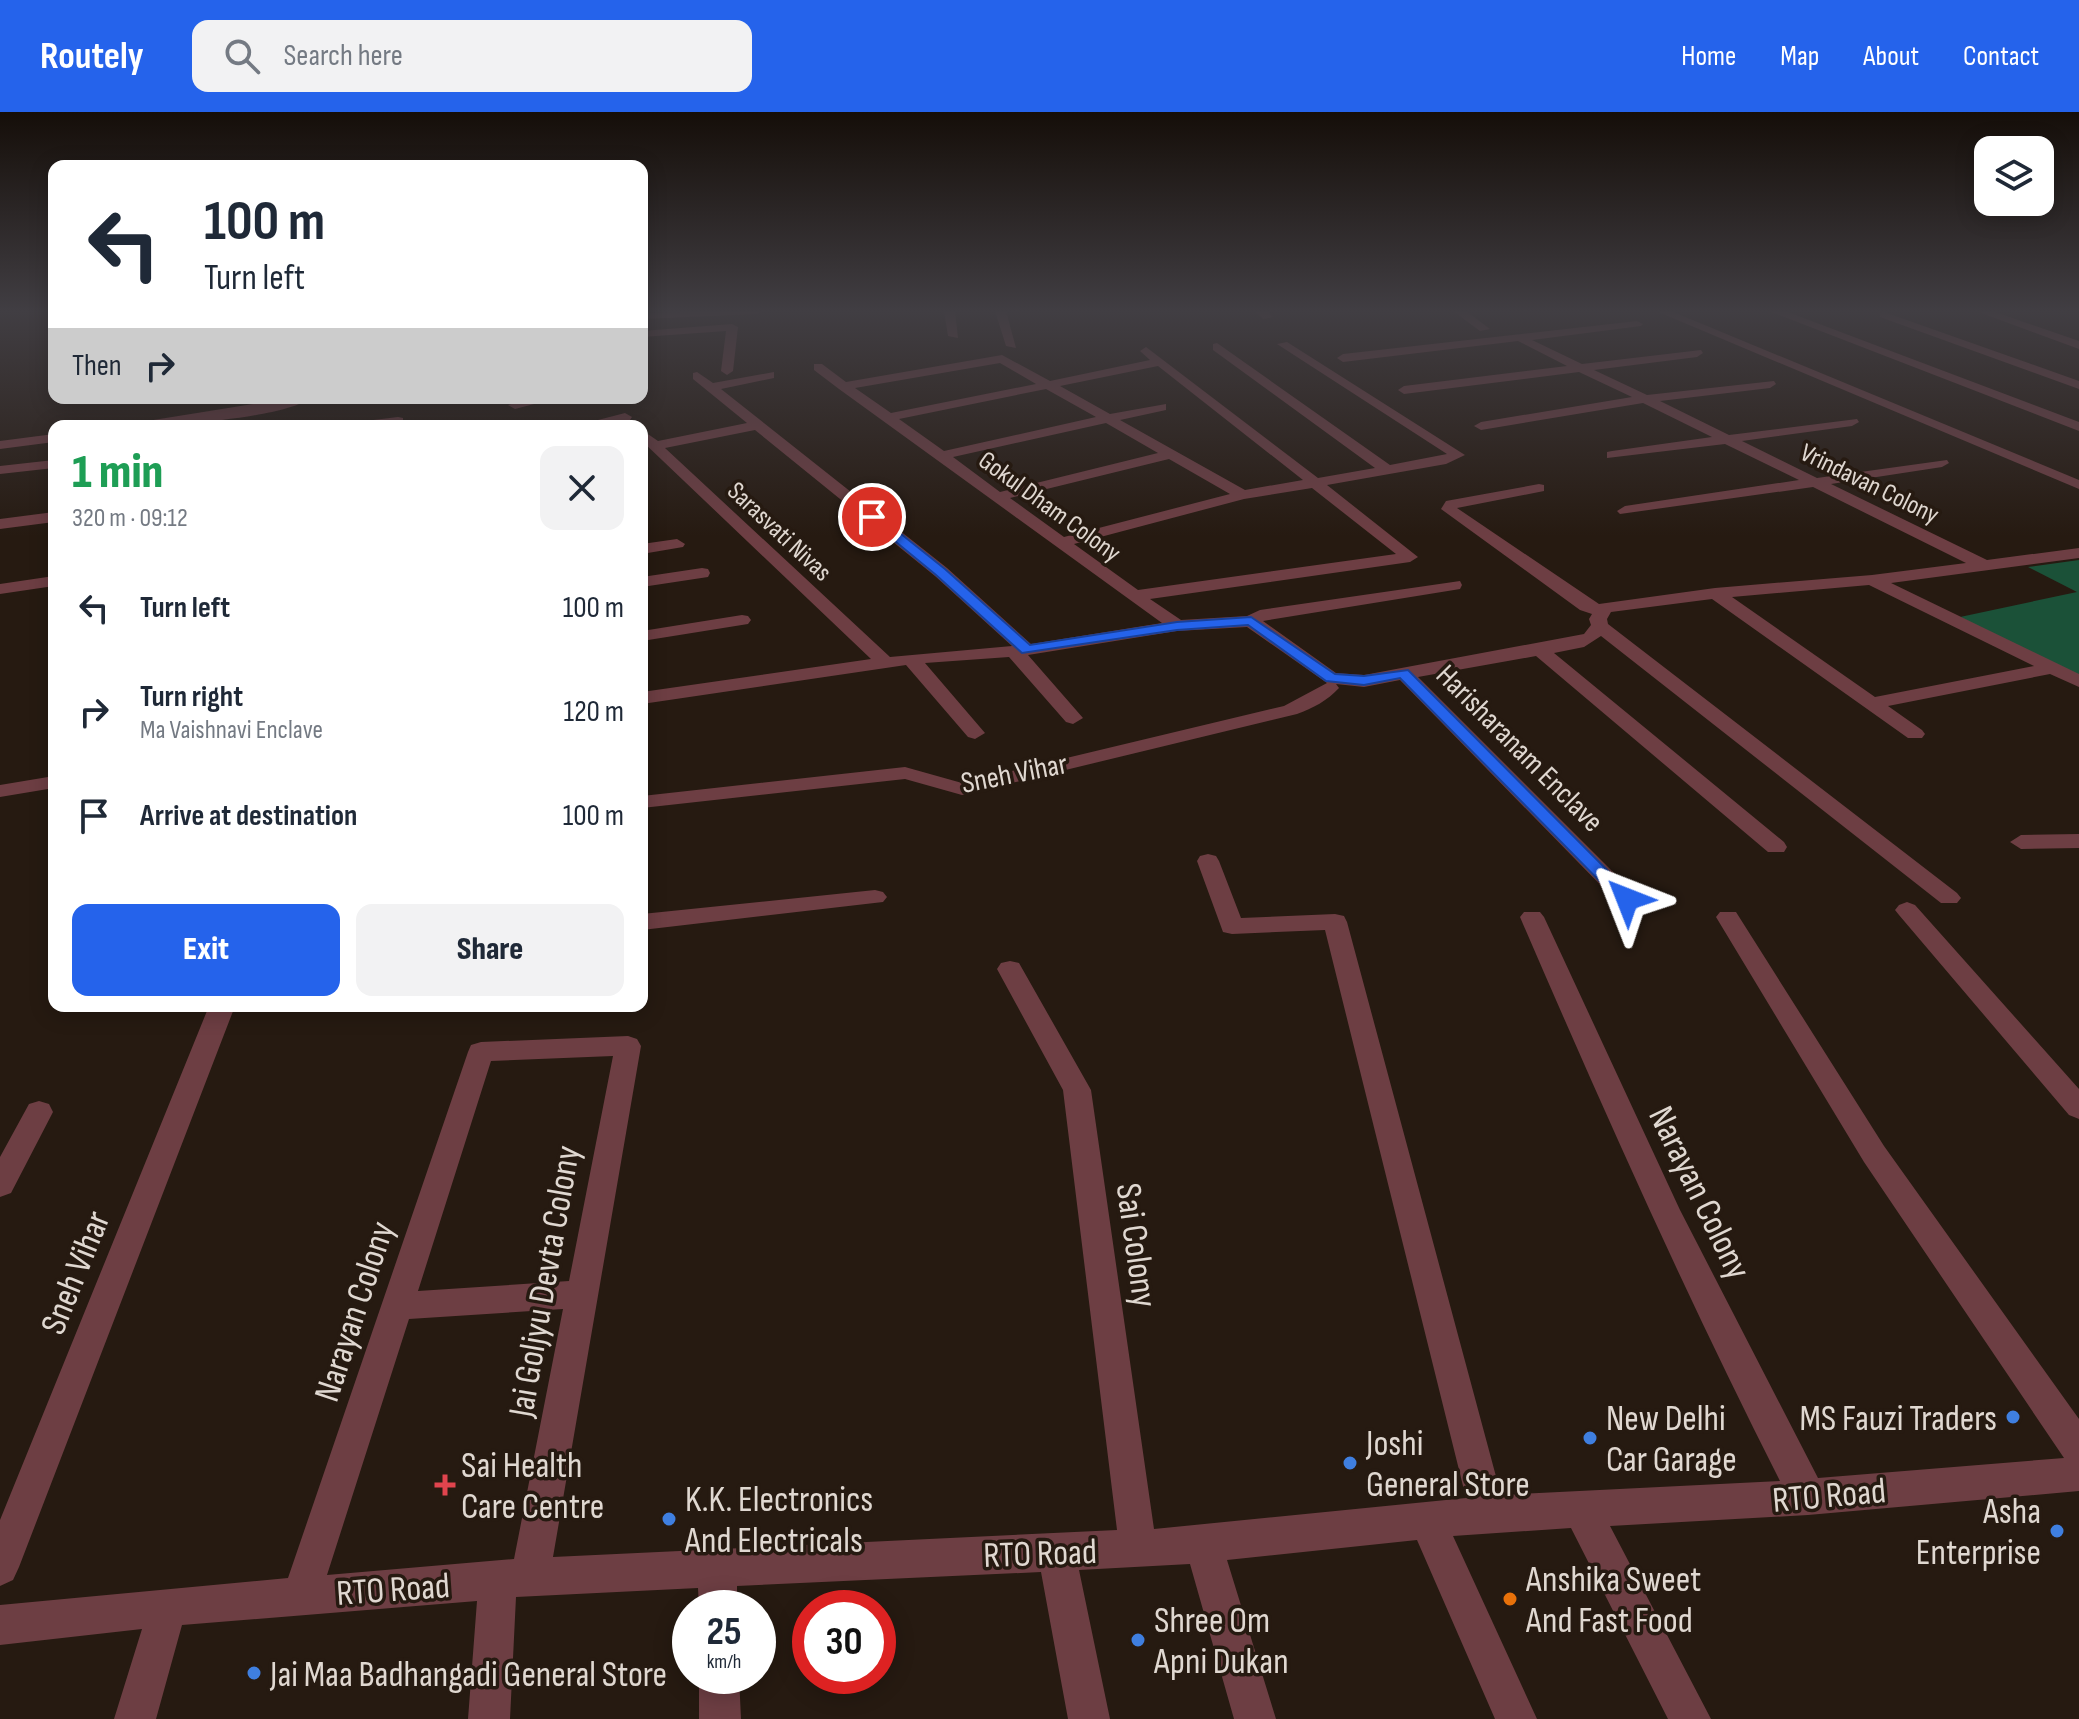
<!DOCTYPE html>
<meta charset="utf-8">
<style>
body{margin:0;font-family:"Sofia Sans Condensed",sans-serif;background:#f2f2f3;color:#1f2937;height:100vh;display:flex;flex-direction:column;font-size:30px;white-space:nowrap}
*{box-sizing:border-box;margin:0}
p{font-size:26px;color:#747a83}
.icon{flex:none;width:44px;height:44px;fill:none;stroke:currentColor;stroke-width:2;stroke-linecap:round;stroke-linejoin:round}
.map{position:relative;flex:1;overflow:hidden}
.drawer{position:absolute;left:48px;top:308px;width:600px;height:592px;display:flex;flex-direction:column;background:#fff;border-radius:16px;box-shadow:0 4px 20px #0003}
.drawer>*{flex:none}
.guide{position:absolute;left:48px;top:48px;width:600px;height:244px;border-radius:16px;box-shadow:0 4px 20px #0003;background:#fff;color:#1f2937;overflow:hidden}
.fabs{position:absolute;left:1974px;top:24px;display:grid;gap:16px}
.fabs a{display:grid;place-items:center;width:80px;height:80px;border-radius:16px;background:#fff;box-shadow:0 4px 20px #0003;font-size:40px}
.speed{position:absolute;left:672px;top:1478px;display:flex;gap:16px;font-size:40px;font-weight:700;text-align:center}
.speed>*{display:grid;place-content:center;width:104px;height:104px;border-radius:50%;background:#fff;box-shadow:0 4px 20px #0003;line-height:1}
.speed small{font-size:20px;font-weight:400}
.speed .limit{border:12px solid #d22;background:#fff;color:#111}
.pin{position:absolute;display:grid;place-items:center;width:68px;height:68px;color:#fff;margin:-34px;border:4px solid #fff;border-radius:50%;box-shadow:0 2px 8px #0007}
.me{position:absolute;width:88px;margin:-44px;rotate:315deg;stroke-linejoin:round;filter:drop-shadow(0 0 6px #0008)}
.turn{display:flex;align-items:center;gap:28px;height:168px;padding:0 24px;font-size:36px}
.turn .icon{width:104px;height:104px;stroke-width:2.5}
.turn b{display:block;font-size:56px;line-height:68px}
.then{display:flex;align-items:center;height:76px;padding:0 24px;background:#0003;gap:16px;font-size:30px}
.round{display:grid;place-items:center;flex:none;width:84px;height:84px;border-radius:16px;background:#f2f2f3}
.summary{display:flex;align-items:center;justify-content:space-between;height:136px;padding:0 24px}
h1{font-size:48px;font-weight:800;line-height:60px;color:#1e9e55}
.action{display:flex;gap:16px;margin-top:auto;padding:16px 24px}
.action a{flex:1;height:92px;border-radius:16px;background:#2563eb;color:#fff;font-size:32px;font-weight:800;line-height:92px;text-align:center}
.action a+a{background:#f2f2f3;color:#1f2937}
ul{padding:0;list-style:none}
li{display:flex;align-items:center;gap:24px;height:104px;padding:0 24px}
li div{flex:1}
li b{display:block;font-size:30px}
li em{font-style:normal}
header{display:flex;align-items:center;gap:48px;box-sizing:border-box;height:112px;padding:0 40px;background:#2563eb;color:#fff}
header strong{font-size:38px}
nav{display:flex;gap:44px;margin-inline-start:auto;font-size:28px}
.search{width:560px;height:72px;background:#f2f2f3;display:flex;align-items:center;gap:20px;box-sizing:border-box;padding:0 28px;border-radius:16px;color:#747a83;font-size:30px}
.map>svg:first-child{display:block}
.green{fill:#1b5138}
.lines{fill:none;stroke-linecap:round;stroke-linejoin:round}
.minor{fill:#6d3e43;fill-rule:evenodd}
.route{fill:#2563eb;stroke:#184099;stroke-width:2}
.shop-dot{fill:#3f7fe0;stroke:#261a11;stroke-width:3}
.health-dot{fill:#e0444e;stroke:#261a11;stroke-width:3}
.food-dot{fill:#e8710a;stroke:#261a11;stroke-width:3}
.labels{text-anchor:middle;stroke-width:7;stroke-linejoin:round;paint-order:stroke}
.far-street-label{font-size:26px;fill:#e0d8d1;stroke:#261a11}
.street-label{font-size:30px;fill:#e0d8d1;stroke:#261a11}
.near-street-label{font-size:36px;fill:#e0d8d1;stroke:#261a11}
.near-poi-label{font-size:36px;fill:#e0d8d1;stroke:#261a11;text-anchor:start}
</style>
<header>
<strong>Routely</strong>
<div class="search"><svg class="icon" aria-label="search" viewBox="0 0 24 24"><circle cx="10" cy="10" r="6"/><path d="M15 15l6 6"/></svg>Search here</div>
<nav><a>Home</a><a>Map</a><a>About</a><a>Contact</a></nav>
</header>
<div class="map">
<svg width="2079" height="1607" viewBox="0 0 2079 1607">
<rect width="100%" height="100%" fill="#261a11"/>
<path class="green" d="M2079 448V564L1960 505 2077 480 2028 455Z"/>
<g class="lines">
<path class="minor" d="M762 199 757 202 642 207V201Z
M944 199H955L958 226 948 224Z
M995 199H1006L1016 236 1006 234Z
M1255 199H1267L1273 205 1263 207Z
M1453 199H1466L1490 217 1480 219Z
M1656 199H1671L2079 368V377Z
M1769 199H1785L2079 310V319Z
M1976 199H1992L2079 229V237Z
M1884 200 2079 269V277L1880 205V201Z
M1637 209 1643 212 1641 214 1532 228 1582 252 1701 238 1703 241 1697 245 1594 258 1647 283 1774 269 1776 272 1770 276 1660 289 1729 323 1857 307 1859 310 1852 314 1742 329 1817 366 1947 348 1949 351 1942 355 1831 372 1987 448 2079 436V446L1891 471 2079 562V575L2050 562 1888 594 1922 618 1925 622 1922 626H1908L1712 487 1611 500 1607 507 1608 512 1957 781 1961 786 1957 791H1941L1601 524 1584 535 1554 541 1784 730 1787 735 1784 740H1768L1536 544 1418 565 1635 782 1639 787 1635 792H1619L1400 568 1364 575 1336 572 1339 576C1327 589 1313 596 1297 602L962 683 905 667 642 696V684L905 655 962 671 1284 594 1327 571 1247 515 1177 519 1028 543 1083 606 1073 612 1066 610 1009 545 925 551 985 621 975 627 968 625 906 553 642 592V580L871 547 642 329V318L658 329 747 311 693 267V261L697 260 713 271 774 260V266L721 277 947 456 1031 532 1162 511 839 277 814 258V252H822L846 270 1002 243 1050 269 1150 248 1140 239 1146 235 1318 366 1375 356 1213 238V232L1217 231 1390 353 1447 342 1277 232 1287 230 1465 343 1446 352 1327 373 1418 445 1410 450 1150 487 1181 508 1247 504 1260 498 1460 469 1462 473 1460 477 1454 478 1263 509 1336 561 1364 563 1584 522 1591 513 1589 507 1592 502 1580 498 1441 397 1446 389 1539 372 1544 373V379L1457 396 1599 492 1715 476 1872 463 1966 451 1813 375 1620 402 1617 399 1625 394 1799 368 1725 332 1607 346V340L1612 339 1712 325 1643 291 1481 318 1474 314 1481 310 1632 285 1579 260 1404 282 1398 278 1404 274 1567 254 1518 229 1343 250 1337 246 1343 242ZM1000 251 1036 272 891 301 855 276ZM1158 254 1303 368 1245 378 1120 308 1166 298V292L1110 302 1060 274ZM1046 277 1096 305 944 339 899 307ZM1106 311 1158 341 1000 380 953 345ZM755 318 935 464 1012 534 890 545 665 336ZM1169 347 1230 382 1064 425 1010 386ZM1312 376 1396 442 1138 478 1074 432 1244 387ZM1869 473 2034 554 1875 585 1732 485Z
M732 212 738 215 733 259 727 263 721 259 726 219 642 225V219Z
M290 286H310C285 306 170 314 134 314L141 310Z
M531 286H557L515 297 508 293Z
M625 301 632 305 630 308 601 314H575Z
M398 305 403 306V312L350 314 357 310Z
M54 322V330L0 337V329Z
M54 348V356L0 362V354Z
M54 400V410L0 417V407Z
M677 427 685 432 683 435 642 442V432Z
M702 456 708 457 710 461 708 465 642 475V465Z
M54 464V474L0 482V472Z
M742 503 748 504 751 508 748 512 642 529V519Z
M54 664V676L0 685V673Z
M2079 722V736L2021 737 2010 730 2021 723Z
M1208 742 1216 744 1219 749 1241 806 1335 802 1344 804 1347 810 1501 1383 1780 1369C1686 1184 1602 995 1520 805L1524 800H1540L1544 805 1680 1098 1818 1366 2064 1346 1864 1050 1716 805 1720 800H1736L1884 1034 2079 1307V1379L1808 1403 1610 1414 1711 1607H1668L1571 1416 1453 1424 1537 1607H1495L1417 1428 1227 1448 1276 1607H1234L1190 1452 1079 1458 1110 1607H1068L1041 1460 737 1474V1496H699L698 1476 516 1485 510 1607H468L477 1489 182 1513 156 1607H114L142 1517 0 1533V1493L288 1466 468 940 471 933 481 930 628 924 637 927 641 934 553 1445 1117 1418 1063 978 997 857 1001 851 1010 849 1019 851 1091 978 1154 1417 1466 1386 1325 818 1232 822 1223 820 1197 749 1200 744ZM613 944 569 1169 418 1179 491 949ZM563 1197 514 1447 327 1463 409 1207Z
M875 778 883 780 887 785 883 790 642 818V802Z
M1907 790 1915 793 2079 977V1007L2069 1003 1899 803 1895 798 1899 793Z
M209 894H235L19 1455 13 1468 0 1474V1408Z
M39 989 49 992 53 1000 11 1081 0 1085V1045L29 992Z
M699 1564H739L741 1607H699Z"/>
</g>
<linearGradient id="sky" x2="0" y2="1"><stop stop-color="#150e09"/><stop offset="0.47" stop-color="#413e43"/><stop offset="1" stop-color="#413e43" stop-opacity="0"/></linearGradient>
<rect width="2079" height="424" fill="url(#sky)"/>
<path class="route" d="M868 402H876L945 457 1030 533 1177 510 1251 505 1335 562 1364 564 1408 558 1636 787 1627 793 1621 791 1400 566 1364 573 1326 569 1248 513 1177 518 1022 541 936 463 868 407Z"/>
<g class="shop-dot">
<circle cx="2013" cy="1305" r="8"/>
<circle cx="1590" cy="1326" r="8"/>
<circle cx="1350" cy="1351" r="8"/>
<circle cx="669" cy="1407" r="8"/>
<circle cx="2057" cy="1419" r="8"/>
<circle cx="1138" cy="1528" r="8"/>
<circle cx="254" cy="1561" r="8"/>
</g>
<path class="health-dot" d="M441 1361h8v8h8v8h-8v8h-8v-8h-8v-8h8z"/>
<circle class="food-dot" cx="1510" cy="1487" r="8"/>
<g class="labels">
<g class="far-street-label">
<text transform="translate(1870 371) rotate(26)" y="9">Vrindavan Colony</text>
<text transform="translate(1050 394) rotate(36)" y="9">Gokul Dham Colony</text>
<text transform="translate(780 419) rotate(43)" y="9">Sarasvati Nivas</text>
</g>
<g class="street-label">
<text transform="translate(1520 636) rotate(45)" y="10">Harisharanam Enclave</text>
<text transform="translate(1014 661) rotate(-11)" y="10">Sneh Vihar</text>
</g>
<g class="near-street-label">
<text transform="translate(1701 1080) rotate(64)" y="13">Narayan Colony</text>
<text transform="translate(1138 1133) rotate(82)" y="13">Sai Colony</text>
<text transform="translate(74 1160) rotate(-68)" y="13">Sneh Vihar</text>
<text transform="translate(543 1169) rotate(-80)" y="13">Jai Goljyu Devta Colony</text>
<text transform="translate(353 1199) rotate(-72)" y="13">Narayan Colony</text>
<text transform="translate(1829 1382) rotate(-5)" y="13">RTO Road</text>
<text transform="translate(1040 1440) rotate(-2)" y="13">RTO Road</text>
<text transform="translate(393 1476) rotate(-4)" y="13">RTO Road</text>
</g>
<g class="near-poi-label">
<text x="1606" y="1318">New Delhi<tspan x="1606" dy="41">Car Garage</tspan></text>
<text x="1997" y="1318" text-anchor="end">MS Fauzi Traders</text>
<text x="1366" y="1343">Joshi<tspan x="1366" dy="41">General Store</tspan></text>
<text x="461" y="1365">Sai Health<tspan x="461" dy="41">Care Centre</tspan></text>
<text x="685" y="1399">K.K. Electronics<tspan x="685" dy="41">And Electricals</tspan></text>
<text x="2041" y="1411" text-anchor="end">Asha<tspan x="2041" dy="41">Enterprise</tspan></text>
<text x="1526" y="1479">Anshika Sweet<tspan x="1526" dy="41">And Fast Food</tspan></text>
<text x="1154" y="1520">Shree Om<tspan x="1154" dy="41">Apni Dukan</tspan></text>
<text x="270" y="1574">Jai Maa Badhangadi General Store</text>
</g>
</g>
</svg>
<div class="fabs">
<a><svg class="icon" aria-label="layers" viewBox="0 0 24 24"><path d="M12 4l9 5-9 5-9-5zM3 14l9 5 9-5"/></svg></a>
</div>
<div class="speed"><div>25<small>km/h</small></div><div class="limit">30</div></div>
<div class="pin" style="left:872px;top:405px;background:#d93025"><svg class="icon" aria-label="arrive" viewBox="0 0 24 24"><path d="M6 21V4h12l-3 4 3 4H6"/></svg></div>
<svg class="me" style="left:1627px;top:787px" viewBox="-20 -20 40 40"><path d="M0-17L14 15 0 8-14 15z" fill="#2563eb" stroke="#fff" stroke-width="4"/></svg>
<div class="guide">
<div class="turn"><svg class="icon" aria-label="left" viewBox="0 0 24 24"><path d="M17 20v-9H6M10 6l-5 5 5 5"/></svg><div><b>100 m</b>Turn left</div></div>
<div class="then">Then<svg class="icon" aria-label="right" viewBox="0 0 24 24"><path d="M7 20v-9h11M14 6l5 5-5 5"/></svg></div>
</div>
<section class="drawer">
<div class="summary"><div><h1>1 min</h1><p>320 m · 09:12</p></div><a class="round"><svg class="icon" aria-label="close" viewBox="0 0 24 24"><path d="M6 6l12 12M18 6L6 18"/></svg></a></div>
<ul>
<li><svg class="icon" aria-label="left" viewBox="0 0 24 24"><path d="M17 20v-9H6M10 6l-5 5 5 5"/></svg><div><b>Turn left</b></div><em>100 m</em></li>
<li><svg class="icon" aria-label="right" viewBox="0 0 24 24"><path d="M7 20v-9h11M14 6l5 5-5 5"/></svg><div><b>Turn right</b><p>Ma Vaishnavi Enclave</p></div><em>120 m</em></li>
<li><svg class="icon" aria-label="arrive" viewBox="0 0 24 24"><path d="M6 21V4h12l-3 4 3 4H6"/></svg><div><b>Arrive at destination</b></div><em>100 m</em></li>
</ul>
<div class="action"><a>Exit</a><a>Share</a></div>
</section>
</div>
